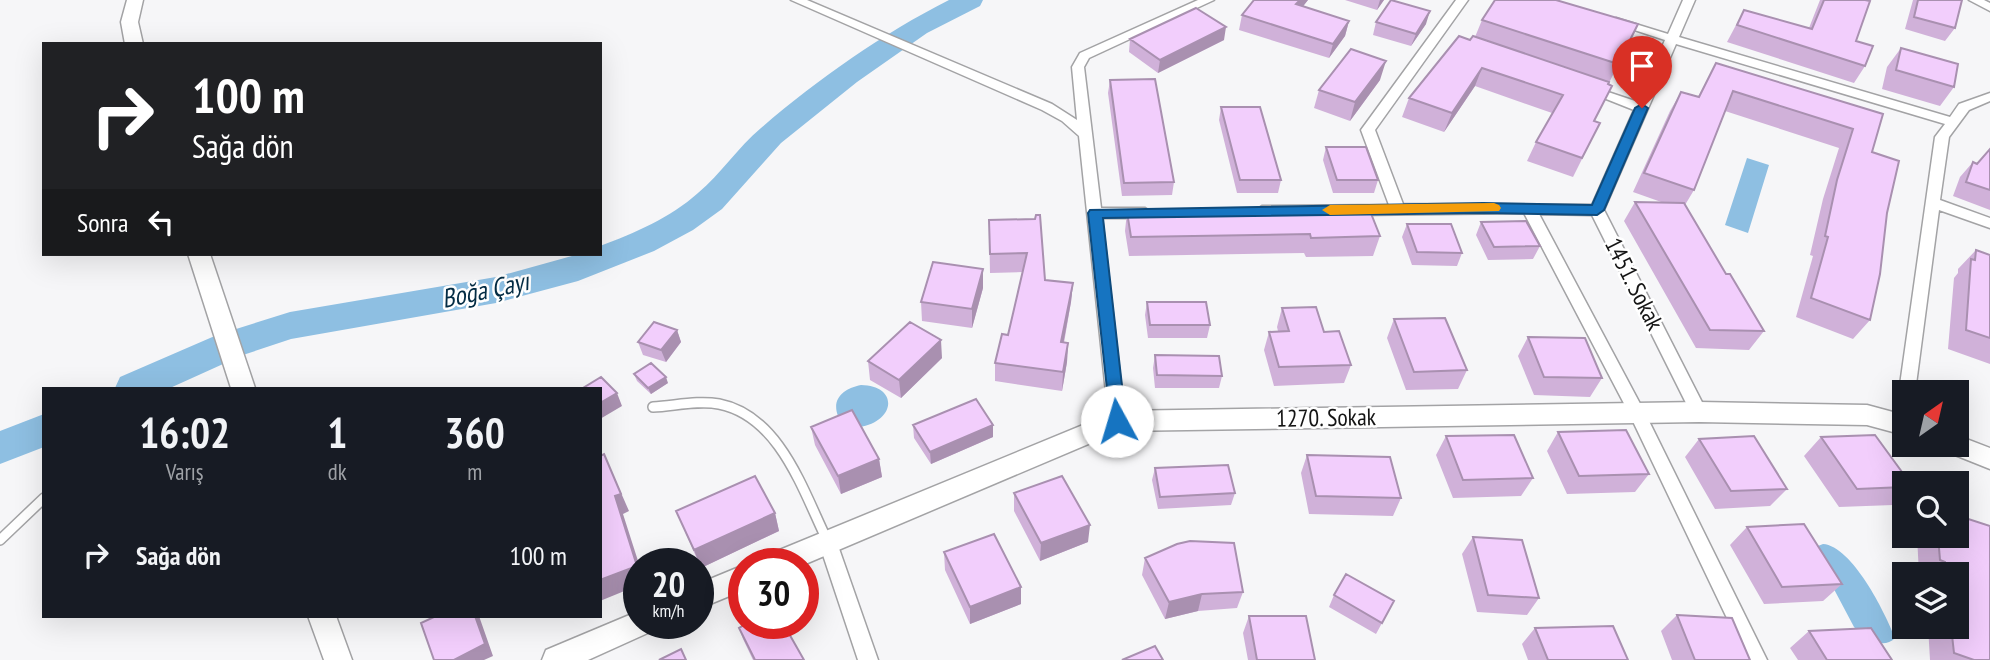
<!DOCTYPE html>
<html lang="tr">
<meta charset="utf-8">
<style>
body{margin:0;font-family:"PT Sans Narrow",sans-serif;background:#20242c;color:#f1f3f6;height:100vh;display:flex;flex-direction:column;font-size:26px;white-space:nowrap}
*{box-sizing:border-box;margin:0}
p{font-size:23px;color:#9ea1a6}
.icon{flex:none;width:38px;height:38px;fill:none;stroke:currentColor;stroke-width:2;stroke-linecap:round;stroke-linejoin:round}
.map{position:relative;flex:1;overflow:hidden}
.sheet{position:absolute;left:42px;top:387px;width:560px;height:231px;display:flex;flex-direction:column;background:#171b24;border-radius:0px;box-shadow:0 7px 28px #0002}
.sheet>*{flex:none}
.banner{position:absolute;left:42px;top:42px;width:560px;height:214px;border-radius:0px;box-shadow:0 7px 28px #0002;background:#202124;color:#fff;overflow:hidden}
.needle{width:46px;rotate:34deg}
.fabs{position:absolute;left:1892px;top:380px;display:grid;gap:14px}
.fabs a{display:grid;place-items:center;width:77px;height:77px;border-radius:0px;background:#171b24;box-shadow:0 7px 28px #0002;font-size:35px}
.speed{position:absolute;left:623px;top:548px;display:flex;gap:14px;font-size:35px;font-weight:700;text-align:center}
.speed>*{display:grid;place-content:center;width:91px;height:91px;border-radius:50%;background:#171b24;box-shadow:0 7px 28px #0002;line-height:1}
.speed small{font-size:18px;font-weight:400}
.speed .limit{border:10px solid #d22;background:#fff;color:#111}
.pin{position:absolute;display:grid;place-items:center;width:60px;height:60px;color:#fff;margin:-72px -30px;border-radius:50% 50% 50% 0;rotate:-45deg;box-shadow:0 0 7px #0007}
.pin .icon{rotate:45deg}
.me{position:absolute;width:77px;margin:-38px;rotate:354deg;stroke-linejoin:round;filter:drop-shadow(0 0 5px #0008)}
.turn{display:flex;align-items:center;gap:24px;height:147px;padding:0 35px;font-size:32px}
.turn .icon{width:91px;height:91px;stroke-width:2.5}
.turn b{display:block;font-size:49px;line-height:60px}
.then{display:flex;align-items:center;height:66px;padding:0 35px;background:#0003;gap:14px;font-size:26px}
.eta{display:flex;justify-content:space-evenly;align-items:center;height:119px;text-align:center}
.eta b{font-size:42px;font-weight:600;line-height:49px}
ul{padding:0;list-style:none}
li{display:flex;align-items:center;gap:21px;height:98px;padding:0 35px}
li div{flex:1}
li b{display:block;font-size:26px}
li em{font-style:normal}
.map>svg:first-child{display:block}
.water{fill:#8ebfe2}
.lines{fill:none;stroke-linecap:round;stroke-linejoin:round}
.river{fill:#8ebfe2;fill-rule:evenodd}
.lane-casing{stroke:#a3a3a5;stroke-width:12}
.street-casing{stroke:#a3a3a5;stroke-width:3}
.secondary-casing{stroke:#a3a3a5;stroke-width:3}
.lane{stroke:#fff;stroke-width:9}
.street{fill:#fff;fill-rule:evenodd}
.secondary{fill:#fff;fill-rule:evenodd}
.wall{fill:#d0b1d9}
.shaded-wall{fill:#a990b0}
.building{fill:#f2cefc;stroke:#a990b0;stroke-width:2}
.route{fill:#1674c1;stroke:#0e4b7d;stroke-width:2}
.slow{fill:#f59e0b}
.labels{text-anchor:middle;stroke-width:5;stroke-linejoin:round;paint-order:stroke}
.street-label{font-size:24px;fill:#151515;stroke:#fff}
.water-label{font-size:26px;font-style:italic;fill:#032c44;stroke:#fff}
</style>
<div class="map">
<svg width="1990" height="660" viewBox="0 0 1990 660">
<rect width="100%" height="100%" fill="#f6f6f8"/>
<path class="water" d="M1747 158 1769 165 1748 233 1725 225Z
M861 385C900 386 895 422 859 427L838 416C831 398 845 388 861 385Z
M1823 544C1852 546 1885 612 1895 638 1882 651 1864 637 1854 627L1818 559V546Z"/>
<g class="lines">
<path class="river" d="M949 0H983L980 6 927 33 857 82 781 143 722 209 693 230 654 251 578 281 496 303 291 339 243 355 170 388H115L120 377 217 335 290 312 496 277 579 254H600V246C635 233 670 218 698 193 721 174 738 147 761 128 818 79 882 34 949 0Z
M44 414V447L0 464V431Z"/>
<g class="lane-casing">
<path id="lane" d="M653 407C674 406 698 400 719 404 780 416 803 491 827 540
M0 540 44 498"/>
</g>
<g class="street-casing">
<path id="street" d="M791 0H807L1052 104 1077 120 1072 67 1080 53 1198 0H1214L1089 58 1084 67 1101 208H1145L1152 213 1145 218H1102L1125 421 1123 426 1117 428 1111 426 1109 421 1079 136 1062 121 1042 110Z
M1456 0H1468L1375 130 1403 204 1592 205 1634 110 1581 89 1587 85 1638 102 1665 40 1610 22 1616 18 1668 34 1683 0H1695L1679 37 1950 117 1959 104 1990 93V101L1969 110 1949 137 1940 200 1990 218V228L1939 210 1915 392H1904V397L1899 392 1935 137 1945 124 1676 44 1604 210 1707 412 1705 417H1693L1592 215 1539 214 1645 413 1767 660H1747L1629 413 1524 213 1262 216 1255 211 1262 206 1389 205 1361 130Z
M1969 0H1984L1990 3V11Z
M827 532 834 534 836 540 878 660H858L818 540 820 534Z"/>
</g>
<g class="secondary-casing">
<path id="secondary" d="M127 0H143L138 22 143 44H125L121 22Z
M188 254H210L255 388H231Z
M1699 402 1867 405 1904 415V435L1867 425 1699 422 1119 431 803 565 762 564 765 556 1117 411Z
M1956 435 1990 448V469L1945 451 1942 444H1956Z
M744 565V590L698 609V584Z
M639 611V623H654L650 632 588 660H542L546 650Z
M308 616H336L352 660H324Z"/>
</g>
<use href="#lane" class="lane"/>
<use href="#street" class="street"/>
<use href="#secondary" class="secondary"/>
</g>
<path class="wall" d="M1254 0H1308L1303 6 1349 21 1345 36 1329 58 1239 30 1242 15Z
M1345 0H1384L1377 10Z
M1820 0H1865L1856 41 1865 66 1854 83 1727 42 1744 10 1809 28Z
M1913 0H1962L1955 28 1945 41 1905 29Z
M1482 20 1638 24 1608 85 1594 121 1600 123 1573 177 1527 161 1536 142 1552 113 1475 86 1444 132 1402 117 1409 98 1470 40 1475 37Z
M1376 22 1426 24 1411 46 1373 35Z
M1130 39 1224 40 1158 73 1129 52Z
M1901 48 1954 87 1940 106 1882 89 1887 67Z
M1716 63 1883 114 1872 152 1887 213 1870 320 1853 339 1796 317 1813 256 1810 255 1823 199 1839 148 1725 111 1694 190 1685 205 1726 274 1764 331 1749 350 1696 348 1624 221 1635 202 1664 203 1633 192 1670 111 1681 92 1698 97Z
M1110 80 1174 182 1172 195 1122 196 1108 93Z
M1380 80 1350 121 1314 108 1319 90Z
M1221 107 1281 180 1278 193H1237L1219 120Z
M1326 147 1378 180 1374 193H1333L1323 160Z
M1990 149V210L1953 196 1960 177 1973 162 1977 164Z
M1127 212 1282 213 1380 236 1373 256 1306 257 1304 253 1129 256 1125 231Z
M1035 219 1045 280 1073 283 1071 302 1064 343H1068L1067 362 1062 391 995 381V363L1008 335 1023 272 990 273 989 220Z
M1481 222 1540 246 1533 259 1488 260 1476 235Z
M1407 224 1462 253 1457 266 1412 265 1402 237Z
M1976 250 1990 255V364L1948 349 1954 278 1958 273V269Z
M983 288 972 328 922 321 921 302Z
M1147 302 1210 325 1207 338H1148L1145 315Z
M1282 308 1324 332 1351 365 1344 383 1274 386 1264 350 1269 332 1278 331 1277 327Z
M1394 319 1467 370 1458 389 1406 390 1387 338Z
M677 330 681 342 666 362 643 355 638 342Z
M1528 337 1602 378 1590 397 1534 395 1518 356Z
M1155 355 1222 376 1219 388H1155L1153 368Z
M942 358 901 398 870 380 868 361Z
M634 374 668 383 651 394 637 381Z
M913 425H993V437L931 464 914 438Z
M811 427 879 459 882 477 841 494 815 445Z
M1558 432 1649 474 1635 492 1567 494 1547 451Z
M1446 436 1533 478 1521 496 1453 498 1436 455Z
M1821 437 1904 483V495L1893 505 1839 507 1804 456Z
M1699 439 1787 489 1770 506 1715 509 1685 457Z
M1307 455 1401 498 1393 516 1309 514 1301 473Z
M1155 468 1235 493 1231 505 1158 509 1152 480Z
M1014 493 1088 542 1040 561 1014 511Z
M676 511 775 513 779 531 701 568Z
M1747 527 1842 584 1823 601 1764 604 1730 545Z
M1917 536H1956L1990 660H1930L1928 626H1956V574H1919Z
M1473 537 1539 598 1527 615 1477 612 1462 554Z
M944 552 1021 587V604L970 624 945 570Z
M1145 558 1243 592 1237 608 1198 611 1165 619 1142 575Z
M1334 595 1394 601 1376 634 1329 607Z
M1677 615 1750 660H1672L1661 631Z
M1249 616 1315 660H1248L1243 633Z
M739 628 804 660H753L743 639Z
M1535 628 1628 660H1528L1522 644Z
M1809 631 1892 660H1798L1790 648Z"/>
<path class="shaded-wall" d="M1300 0H1308L1293 19 1296 4Z
M1380 0H1384L1377 10Z
M1430 11 1426 24 1411 46 1416 34Z
M1349 21 1345 36 1329 58 1333 44Z
M1226 27 1224 40 1158 73 1160 60Z
M1386 61 1380 80 1350 121 1355 102Z
M1482 68 1475 86 1444 132 1452 113Z
M983 269V288L972 328V309Z
M1073 283 1071 302 1060 361 1061 342Z
M677 330 681 342 666 362 661 350Z
M941 340 942 358 901 398 899 380Z
M1068 343 1067 362 1062 391 1063 372Z
M666 377 668 383 651 394 648 388Z
M617 393 622 406 600 419V403Z
M993 425V437L931 464 930 452Z
M604 454 629 511 623 514 639 564V585L600 601V580L615 496Z
M879 459 882 477 841 494 838 476Z
M775 513 779 531 701 568 694 550Z
M1090 525 1088 542 1040 561 1041 543Z
M1021 587V604L970 624V607Z
M1202 594 1198 611 1165 619 1169 602Z
M475 616H479L493 656 484 660H454Z"/>
<path class="building" d="M1254 0H1300L1296 4 1349 21 1333 44 1242 15Z
M1391 0 1430 11 1416 34 1376 22Z
M1495 0H1556L1638 24 1618 64 1482 20Z
M1824 0H1865L1870 1 1856 41 1873 46 1865 66 1737 25 1744 10 1812 29Z
M1918 0H1962L1955 28 1914 17Z
M1196 8 1226 27 1160 60 1130 39Z
M1459 36 1470 40 1473 36 1609 82 1608 84 1612 86 1594 121 1600 123 1582 158 1536 142 1563 95 1482 68 1452 113 1409 98Z
M1901 48 1958 64 1954 87 1896 70Z
M1351 49 1386 61 1355 102 1319 90Z
M1716 63 1883 114 1872 152 1899 161 1887 213 1880 274 1870 320 1811 298 1828 237 1825 236 1837 180 1853 129 1733 91 1694 190 1644 173 1681 92 1699 97Z
M1155 79 1174 182 1124 183 1110 80Z
M1221 107H1260L1281 180H1240Z
M1326 147H1366L1378 180H1337Z
M1990 149V190L1966 182 1973 162 1977 164Z
M1635 202 1684 203 1726 274H1730L1764 331 1710 330Z
M1281 209 1282 213 1370 211 1380 236 1311 238 1310 234 1131 237 1127 212Z
M1036 215H1040L1045 280 1073 283 1061 342 1068 343 1063 372 995 363 1002 334 1008 335 1027 253 990 254 989 220 1035 219Z
M1526 221 1540 246 1494 247 1481 222Z
M1407 224H1451L1462 253 1417 252Z
M1976 250 1990 255V338L1966 330 1971 259 1975 260Z
M933 262 983 269 972 309 921 302Z
M1147 302H1206L1210 325H1150Z
M1316 307 1324 332 1339 331 1351 365 1279 367 1269 332 1289 331 1282 308Z
M1445 318 1467 370 1414 372 1394 319Z
M654 322 677 330 661 350 638 342Z
M910 322 941 340 899 380 868 361Z
M1528 337 1585 338 1602 378 1544 377Z
M1155 355 1219 356 1222 376 1157 375Z
M651 363 666 377 648 388 634 374Z
M601 377 617 393 600 403V388H583Z
M976 399 993 425 930 452 913 425Z
M852 410 879 459 838 476 811 427Z
M1626 430 1649 474 1579 476 1558 432Z
M1514 435 1533 478 1463 480 1446 436Z
M1875 435 1910 483H1904V487L1857 489 1821 437Z
M1754 436 1787 489 1731 491 1699 439Z
M604 454 621 494 615 496 637 566 600 580V456Z
M1307 455 1390 457 1401 498 1316 496Z
M1228 465 1235 493 1160 497 1155 468Z
M755 476 775 513 694 550 676 511Z
M1062 476 1090 525 1041 543 1014 493Z
M1956 515 1990 526V660H1974L1954 653 1951 626H1956V574H1946L1945 562 1940 560 1938 536H1956Z
M1804 524 1842 584 1782 587 1747 527Z
M994 534 1021 587 970 607 944 552Z
M1473 537 1522 540 1539 598 1488 595Z
M1190 541 1234 543 1243 592 1202 594 1169 602 1145 558 1177 544Z
M1346 574 1394 601 1382 623 1334 595Z
M1677 615 1732 618 1750 660H1695Z
M436 616H475L485 644 454 660H434L421 623Z
M1249 616H1306L1315 660H1257Z
M748 623H783L804 660H755L739 628Z
M1613 626 1628 660H1548L1535 628Z
M1871 628 1892 660H1827L1809 631Z
M1155 646 1163 660H1122Z
M681 649 686 660H659Z"/>
<path class="route" d="M1642 104 1648 108 1604 210 1597 215 1483 213 1103 218 1126 421 1123 426H1111L1088 213 1090 210 1483 203 1592 205 1635 108Z"/>
<path class="slow" d="M1494 203 1499 205 1501 208 1499 211 1330 215 1322 210 1330 205Z"/>
<g class="labels">
<g class="street-label">
<text transform="translate(1634 284) rotate(63)" y="8">1451. Sokak</text>
<text transform="translate(1326 418) rotate(-1)" y="8">1270. Sokak</text>
</g>
<g class="water-label">
<text transform="translate(485 290) rotate(-12)" y="9">Boğa Çayı</text>
</g>
</g>
</svg>
<div class="fabs">
<a><svg class="needle" viewBox="-14 -14 28 28"><path d="M0-13l5 13h-10z" fill="#e53935"/><path d="M0 13l5-13h-10z" fill="#9ea1a6"/></svg></a>
<a><svg class="icon" aria-label="search" viewBox="0 0 24 24"><circle cx="10" cy="10" r="6"/><path d="M15 15l6 6"/></svg></a>
<a><svg class="icon" aria-label="layers" viewBox="0 0 24 24"><path d="M12 4l9 5-9 5-9-5zM3 14l9 5 9-5"/></svg></a>
</div>
<div class="speed"><div>20<small>km/h</small></div><div class="limit">30</div></div>
<div class="pin" style="left:1642px;top:108px;background:#d93025"><svg class="icon" aria-label="arrive" viewBox="0 0 24 24"><path d="M6 21V4h12l-3 4 3 4H6"/></svg></div>
<svg class="me" style="left:1117px;top:421px" viewBox="-20 -20 40 40"><circle r="19" fill="#fff"/><path d="M0-13L10 11 0 6-10 11z" fill="#1674c1"/></svg>
<div class="banner">
<div class="turn"><svg class="icon" aria-label="right" viewBox="0 0 24 24"><path d="M7 20v-9h11M14 6l5 5-5 5"/></svg><div><b>100 m</b>Sağa dön</div></div>
<div class="then">Sonra<svg class="icon" aria-label="left" viewBox="0 0 24 24"><path d="M17 20v-9H6M10 6l-5 5 5 5"/></svg></div>
</div>
<section class="sheet">
<div class="eta">
<div><b>16:02</b><p>Varış</p></div>
<div><b>1</b><p>dk</p></div>
<div><b>360</b><p>m</p></div>
</div>
<ul>
<li><svg class="icon" aria-label="right" viewBox="0 0 24 24"><path d="M7 20v-9h11M14 6l5 5-5 5"/></svg><div><b>Sağa dön</b></div><em>100 m</em></li>
</ul>
</section>
</div>
